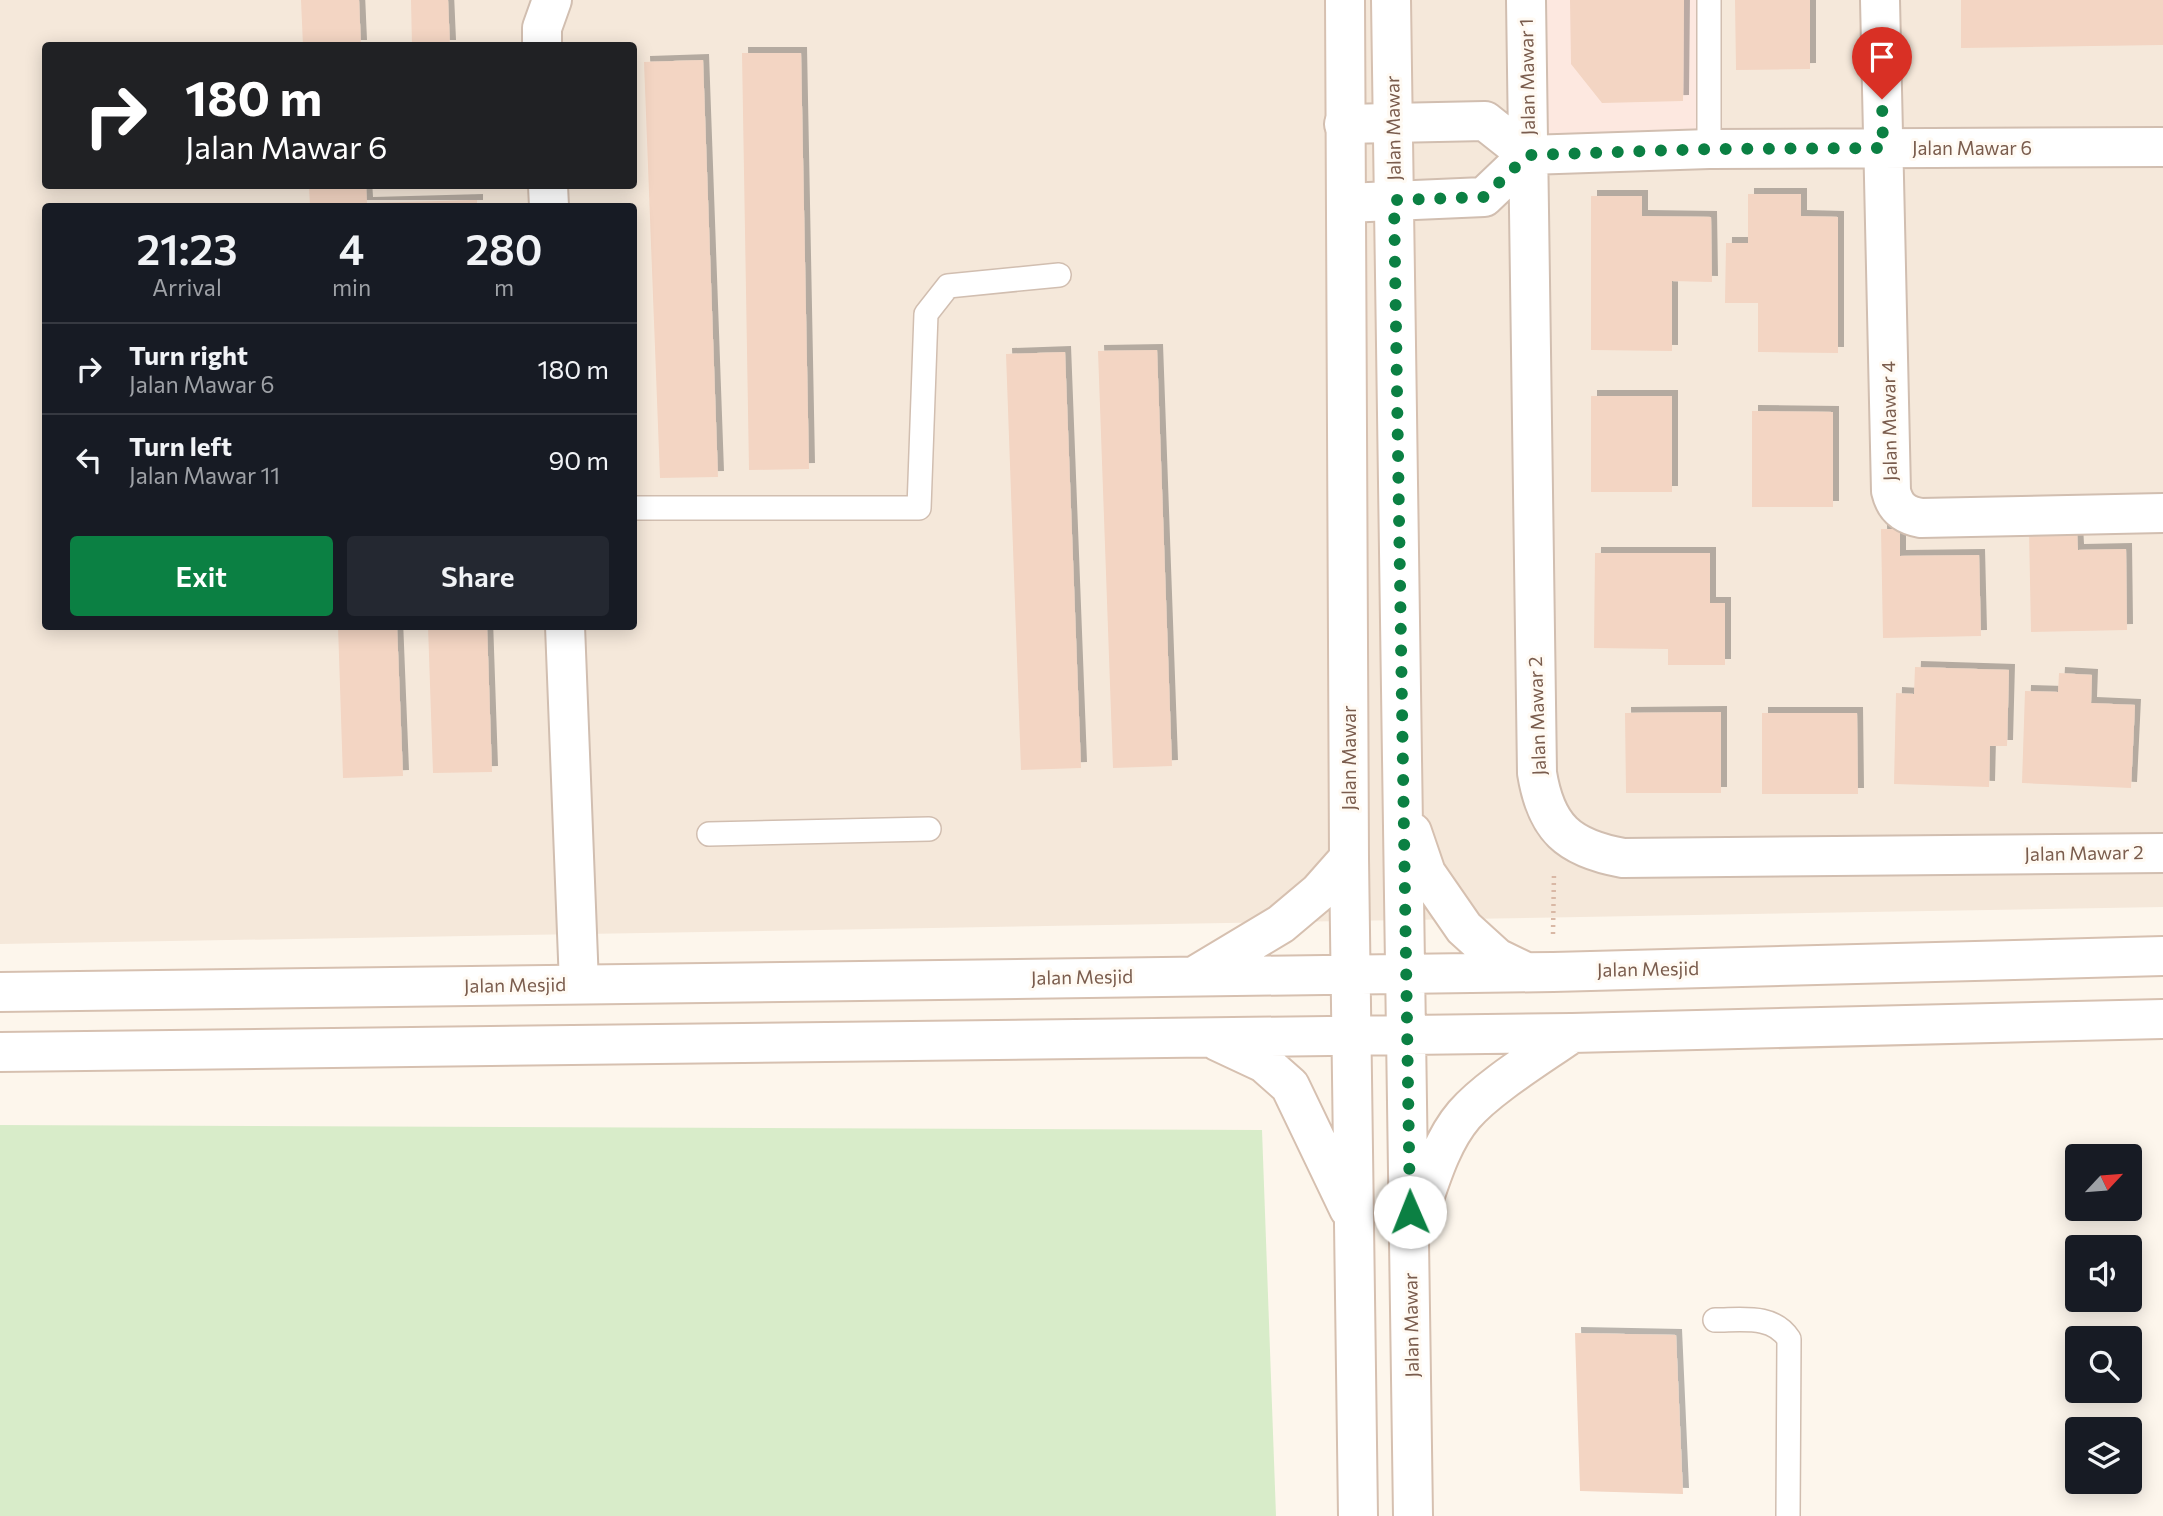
<!DOCTYPE html>
<style>
body{margin:0;font-family:Commissioner,sans-serif;background:#242831;color:#f1f3f6;height:100vh;display:flex;flex-direction:column;font-size:26px;white-space:nowrap}
*{box-sizing:border-box;margin:0}
p{font-size:23px;color:#9ea1a6}
.icon{flex:none;width:38px;height:38px;fill:none;stroke:currentColor;stroke-width:2;stroke-linecap:round;stroke-linejoin:round}
.map{position:relative;flex:1;overflow:hidden}
.side{position:absolute;left:42px;top:203px;width:595px;height:427px;display:flex;flex-direction:column;background:#171b24;border-radius:7px;box-shadow:0 4px 18px #0003}
.side>*{flex:none}
.banner{position:absolute;left:42px;top:42px;width:595px;height:147px;border-radius:7px;box-shadow:0 4px 18px #0003;background:#202124;color:#fff;overflow:hidden}
.needle{width:46px;rotate:64deg}
.buttons{position:absolute;left:2065px;top:1144px;display:grid;gap:14px}
.buttons a{display:grid;place-items:center;width:77px;height:77px;border-radius:7px;background:#171b24;box-shadow:0 4px 18px #0003;font-size:35px}
.pin{position:absolute;display:grid;place-items:center;width:60px;height:60px;color:#fff;margin:-72px -30px;border-radius:50% 50% 50% 0;rotate:-45deg;box-shadow:0 0 7px #0007}
.pin .icon{rotate:45deg}
.me{position:absolute;width:77px;margin:-38px;rotate:359deg;stroke-linejoin:round;filter:drop-shadow(0 0 5px #0008)}
.turn{display:flex;align-items:center;gap:24px;height:147px;padding:0 28px;font-size:32px}
.turn .icon{width:91px;height:91px;stroke-width:2.5}
.turn b{display:block;font-size:49px;line-height:60px}
.eta{display:flex;justify-content:space-evenly;align-items:center;height:119px;text-align:center}
.eta b{font-size:42px;font-weight:600;line-height:49px}
.action{display:flex;gap:14px;margin-top:auto;padding:14px 28px}
.action a{flex:1;height:80px;border-radius:7px;background:#0b8043;color:#fff;font-size:28px;font-weight:600;line-height:80px;text-align:center}
.action a+a{background:#242831;color:#f1f3f6}
ul{padding:0;list-style:none}
li{display:flex;align-items:center;gap:21px;height:91px;padding:0 28px;border-top:2px solid #363941}
li div{flex:1}
li b{display:block;font-size:26px}
li em{font-style:normal}
.map>svg:first-child{display:block}
.residential{fill:#f5e8da;fill-rule:evenodd}
.commercial{fill:#fde8e0}
.green{fill:#d8ecc9}
.building{fill:#f3d5c3;filter:url(#shadow)}
.lines{fill:none;stroke-linecap:round;stroke-linejoin:round}
.lane-casing{stroke:#d1beb0;stroke-width:26}
.street-casing{stroke:#d1beb0;stroke-width:42}
.secondary-casing{stroke:#d6c0b0;stroke-width:42}
.path{stroke:#d9b8a5;stroke-width:4.5;stroke-dasharray:2 5;stroke-linecap:butt}
.lane{stroke:#fff;stroke-width:23}
.street{stroke:#fff;stroke-width:38}
.secondary{stroke:#fff;stroke-width:38}
.route{stroke:#0b8043;stroke-width:12;stroke-dasharray:0 21.6}
.labels{text-anchor:middle;stroke-width:6;stroke-linejoin:round;paint-order:stroke}
.street-label{font-size:19px;fill:#7a5c4d;stroke:#fffaf3}
</style>
<div class="map">
<svg width="2163" height="1516" viewBox="0 0 2163 1516">
<defs>
<filter id="shadow"><feDropShadow dx="6" dy="-6" stdDeviation="0" flood-color="#0004"/></filter>
</defs>
<rect width="100%" height="100%" fill="#fdf6ec"/>
<path class="residential" d="M0 0H2163V907L0 944ZM46 46H634V186H46ZM46 206H634V626H46Z"/>
<path class="commercial" d="M1512 0H1718L1719 136 1543 141Z"/>
<path class="green" d="M0 1125 1262 1130 1276 1516H0Z"/>
<path class="building" d="M301 0H359L361 46H303Z
M411 0H448L450 46H412Z
M1570 0H1684L1683 101 1602 103 1571 64Z
M1735 0H1810V69L1736 70Z
M1961 0H2163V45L1961 48Z
M742 53H801L809 469 749 470Z
M703 60 718 477 660 478 644 62Z
M309 186H366L367 203 477 200V206H310Z
M1748 194H1801V216L1838 217V353L1758 352V303H1725L1726 243H1748Z
M1591 196H1642V216L1711 217 1712 282 1672 281V351L1591 350Z
M1157 350 1172 766 1113 768 1098 351Z
M1065 352 1081 768 1021 770 1006 354Z
M1591 396H1672V492H1591Z
M1752 411 1833 412V507H1752Z
M1881 529H1900V556L1979 555 1981 636 1883 638Z
M2029 531H2077L2078 550 2126 549 2127 630 2031 632Z
M1595 553H1710V603H1725V665H1668V649L1594 648Z
M338 626H397L403 776 343 778Z
M428 626H487L492 772 433 773Z
M1915 667 2009 670 2007 746H1990L1989 787 1894 784 1896 693 1914 694Z
M2059 673 2092 675 2091 703 2135 705 2131 788 2022 783 2025 691 2058 692Z
M1721 712V793H1626L1625 713Z
M1762 713H1857L1858 794H1762Z
M1575 1333 1676 1335 1683 1494 1580 1491Z"/>
<g class="lines">
<g class="lane-casing">
<path id="lane" d="M1709 0V149
M634 508H919L926 314 948 286 1059 275
M709 834 929 829
M1715 1320C1742 1320 1773 1314 1789 1339L1788 1516"/>
</g>
<g class="street-casing">
<path id="street" d="M1526 0 1537 773C1546 828 1568 848 1623 858L2163 853
M1880 0 1891 491C1895 508 1904 515 1921 518L2163 513
M542 46V28L552 0
M1344 124 1485 121 1528 155 1709 149 2163 147
M548 186 549 206
M1346 203 1484 197 1528 155
M565 626 579 984"/>
</g>
<g class="secondary-casing">
<path id="secondary" d="M1345 0 1349 858 1358 1516
M1391 0 1413 1516
M1412 832 1426 873 1464 928 1497 958 1526 972
M1196 975 1281 924 1319 892 1349 858
M0 992 1553 972 2163 956
M1217 1041 1264 1063 1290 1086 1349 1209
M0 1052 1572 1033 2163 1019
M1417 1219C1429 1185 1440 1143 1464 1115 1488 1087 1541 1055 1572 1033"/>
</g>
<path class="path" d="M1553 934 1554 873"/>
<use href="#lane" class="lane"/>
<use href="#street" class="street"/>
<use href="#secondary" class="secondary"/>
</g>
<g class="lines">
<path class="route" d="M1410 1212 1394 200 1484 197 1528 155 1709 149 1883 148 1882 99"/>
</g>
<g class="labels">
<g class="street-label">
<text transform="translate(1527 77) rotate(-91)" y="7">Jalan Mawar 1</text>
<text transform="translate(1393 128) rotate(-91)" y="7">Jalan Mawar</text>
<text x="1972" y="155">Jalan Mawar 6</text>
<text transform="translate(1889 421) rotate(-91)" y="7">Jalan Mawar 4</text>
<text transform="translate(1537 716) rotate(-92)" y="7">Jalan Mawar 2</text>
<text transform="translate(1349 758) rotate(-90)" y="7">Jalan Mawar</text>
<text transform="translate(2084 853) rotate(-1)" y="7">Jalan Mawar 2</text>
<text transform="translate(1648 969) rotate(-1)" y="7">Jalan Mesjid</text>
<text transform="translate(1082 977) rotate(-1)" y="7">Jalan Mesjid</text>
<text transform="translate(515 985) rotate(-1)" y="7">Jalan Mesjid</text>
<text transform="translate(1411 1325) rotate(-91)" y="7">Jalan Mawar</text>
</g>
</g>
</svg>
<div class="buttons">
<a><svg class="needle" viewBox="-14 -14 28 28"><path d="M0-13l5 13h-10z" fill="#e53935"/><path d="M0 13l5-13h-10z" fill="#9ea1a6"/></svg></a>
<a><svg class="icon" aria-label="sound" viewBox="0 0 24 24"><path d="M4 9h4l5-4v14l-5-4H4zM17 9q2 3 0 6"/></svg></a>
<a><svg class="icon" aria-label="search" viewBox="0 0 24 24"><circle cx="10" cy="10" r="6"/><path d="M15 15l6 6"/></svg></a>
<a><svg class="icon" aria-label="layers" viewBox="0 0 24 24"><path d="M12 4l9 5-9 5-9-5zM3 14l9 5 9-5"/></svg></a>
</div>
<div class="pin" style="left:1882px;top:99px;background:#d93025"><svg class="icon" aria-label="arrive" viewBox="0 0 24 24"><path d="M6 21V4h12l-3 4 3 4H6"/></svg></div>
<svg class="me" style="left:1410px;top:1212px" viewBox="-20 -20 40 40"><circle r="19" fill="#fff"/><path d="M0-13L10 11 0 6-10 11z" fill="#0b8043"/></svg>
<div class="banner">
<div class="turn"><svg class="icon" aria-label="right" viewBox="0 0 24 24"><path d="M7 20v-9h11M14 6l5 5-5 5"/></svg><div><b>180 m</b>Jalan Mawar 6</div></div>
</div>
<section class="side">
<div class="eta">
<div><b>21:23</b><p>Arrival</p></div>
<div><b>4</b><p>min</p></div>
<div><b>280</b><p>m</p></div>
</div>
<ul>
<li><svg class="icon" aria-label="right" viewBox="0 0 24 24"><path d="M7 20v-9h11M14 6l5 5-5 5"/></svg><div><b>Turn right</b><p>Jalan Mawar 6</p></div><em>180 m</em></li>
<li><svg class="icon" aria-label="left" viewBox="0 0 24 24"><path d="M17 20v-9H6M10 6l-5 5 5 5"/></svg><div><b>Turn left</b><p>Jalan Mawar 11</p></div><em>90 m</em></li>
</ul>
<div class="action"><a>Exit</a><a>Share</a></div>
</section>
</div>
